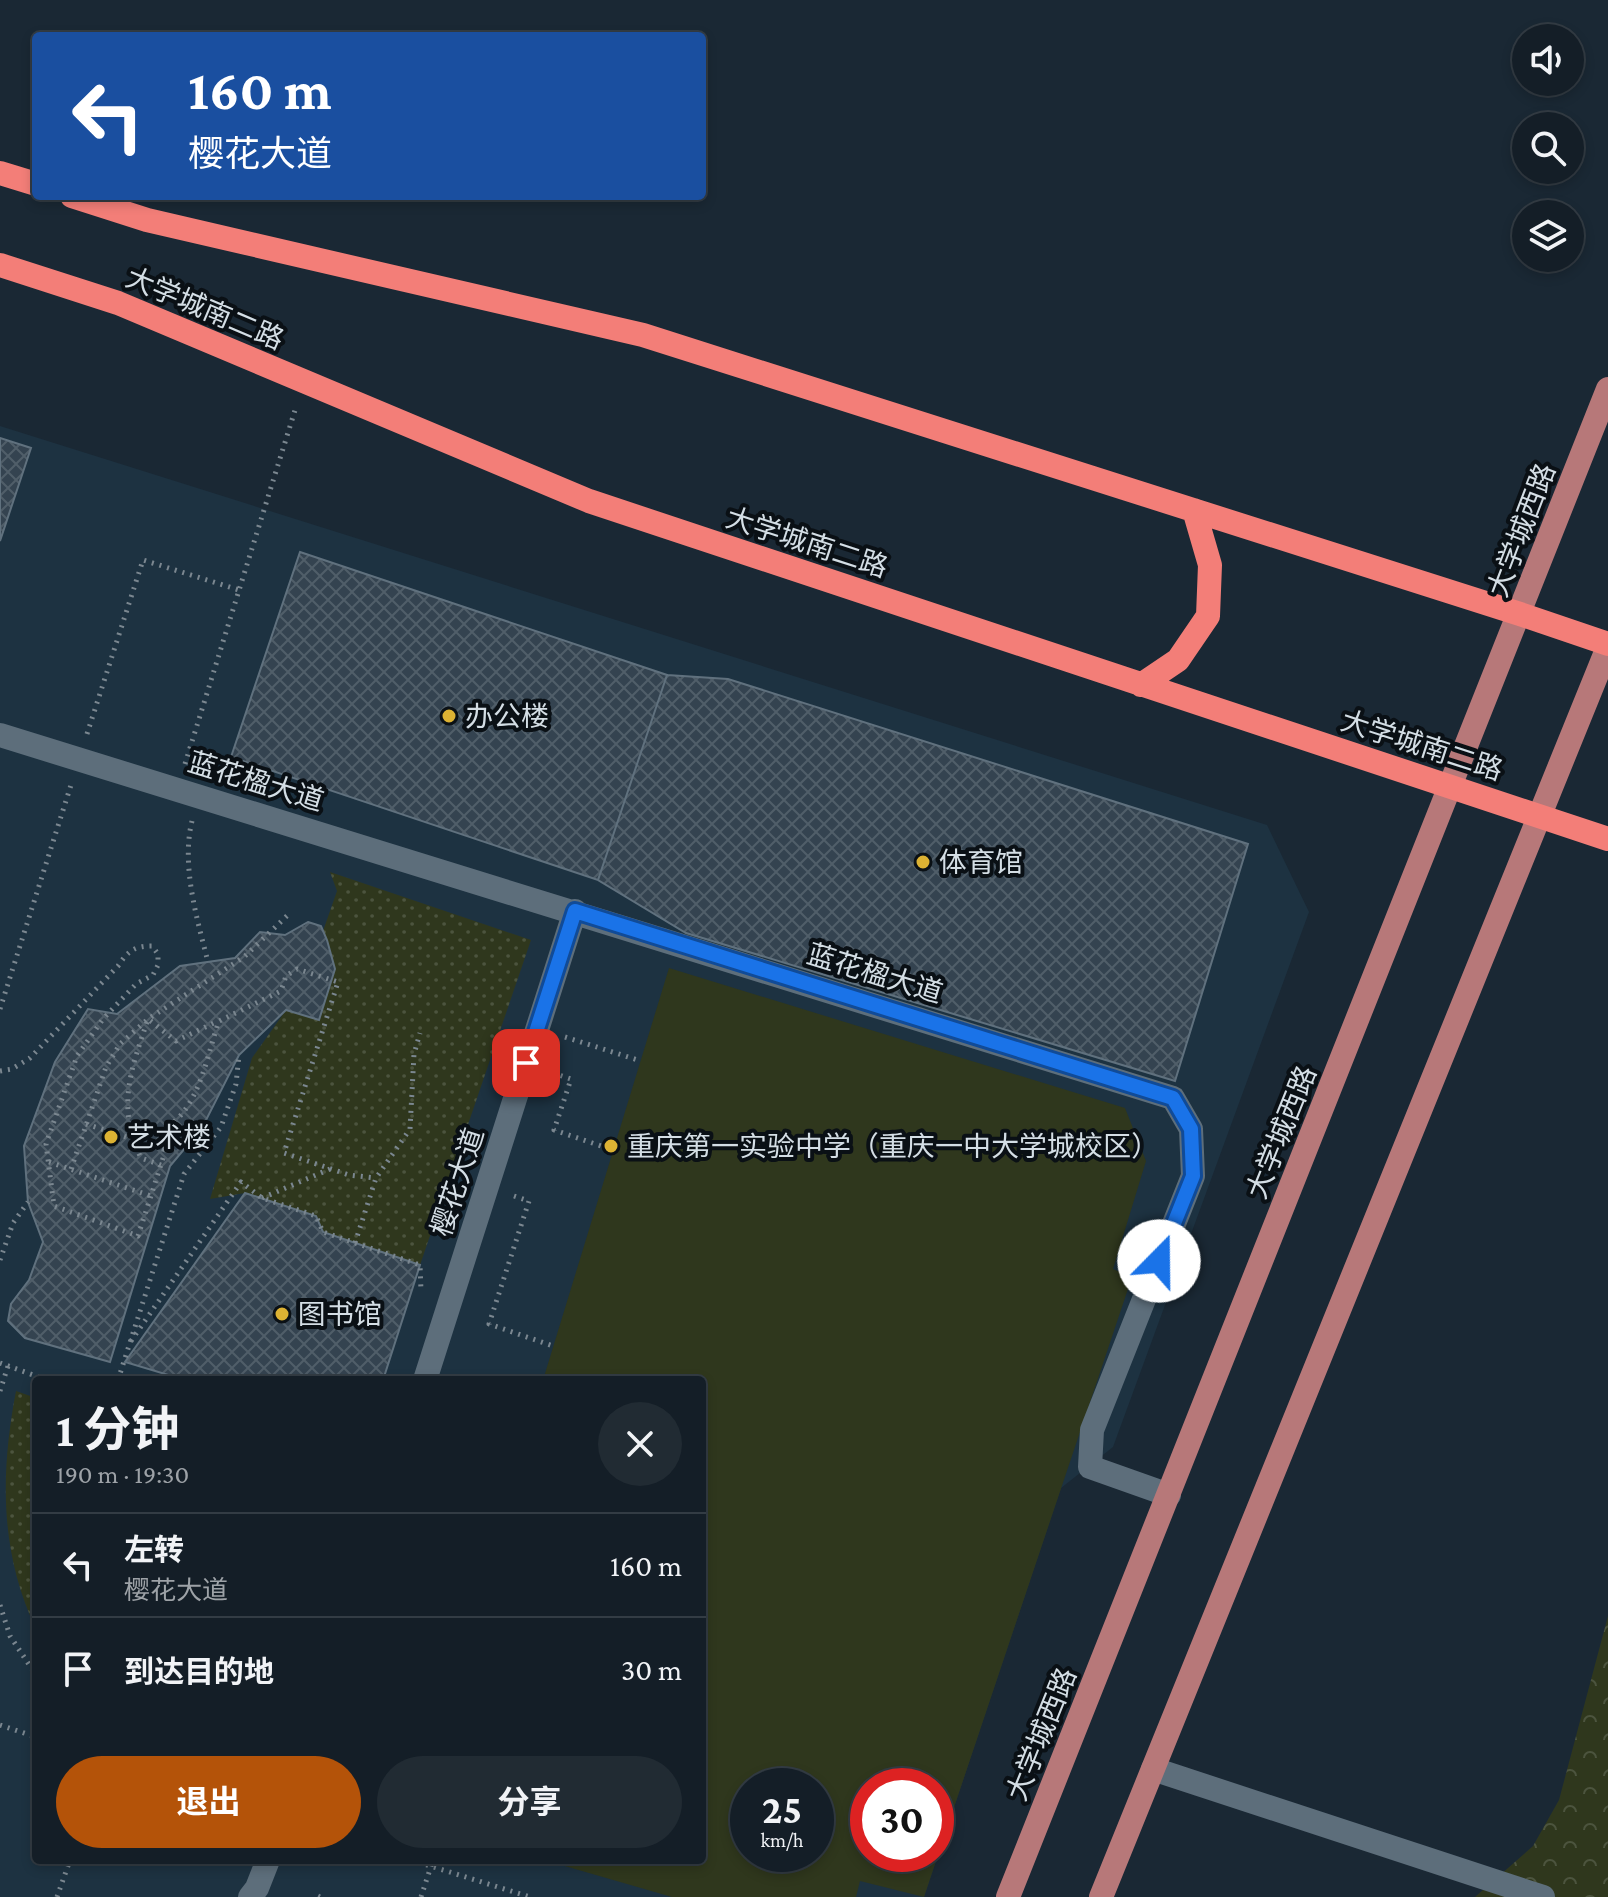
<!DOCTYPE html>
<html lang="zh">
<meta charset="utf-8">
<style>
body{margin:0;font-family:"Crimson Pro","Noto Sans SC",serif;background:#212b33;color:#f1f3f6;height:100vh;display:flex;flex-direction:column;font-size:30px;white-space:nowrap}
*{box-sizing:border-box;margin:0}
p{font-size:26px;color:#9da2a7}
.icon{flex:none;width:44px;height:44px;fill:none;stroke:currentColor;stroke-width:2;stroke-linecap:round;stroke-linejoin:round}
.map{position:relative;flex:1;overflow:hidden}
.side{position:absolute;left:32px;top:1376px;width:674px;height:488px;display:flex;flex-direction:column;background:#141e27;border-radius:8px;box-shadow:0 4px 12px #0003,0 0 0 2px #333c44}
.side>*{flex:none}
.top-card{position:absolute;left:32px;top:32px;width:674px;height:168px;border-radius:8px;box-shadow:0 4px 12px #0003,0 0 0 2px #333c44;background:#1a4fa0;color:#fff;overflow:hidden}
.controls{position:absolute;left:1512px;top:24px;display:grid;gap:16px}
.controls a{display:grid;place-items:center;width:72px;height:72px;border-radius:50%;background:#141e27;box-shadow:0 4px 12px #0003,0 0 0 2px #333c44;font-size:40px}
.speed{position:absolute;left:730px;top:1768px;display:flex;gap:16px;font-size:40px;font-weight:700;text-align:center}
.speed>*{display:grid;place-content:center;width:104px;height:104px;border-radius:50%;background:#141e27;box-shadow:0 4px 12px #0003,0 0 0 2px #333c44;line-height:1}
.speed small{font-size:20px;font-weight:400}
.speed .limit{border:12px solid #d22;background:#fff;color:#111}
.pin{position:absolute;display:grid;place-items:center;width:68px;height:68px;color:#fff;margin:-34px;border-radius:16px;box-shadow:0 4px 12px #0006}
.me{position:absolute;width:88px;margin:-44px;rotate:22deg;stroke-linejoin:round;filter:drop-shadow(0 0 6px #0008)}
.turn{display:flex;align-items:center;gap:28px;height:168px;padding:0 24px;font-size:36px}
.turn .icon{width:104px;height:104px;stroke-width:2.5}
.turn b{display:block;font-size:56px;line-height:68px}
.round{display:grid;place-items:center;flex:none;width:84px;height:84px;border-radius:42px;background:#212b33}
.summary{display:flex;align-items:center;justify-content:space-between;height:136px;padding:0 24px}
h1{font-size:48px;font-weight:700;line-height:60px}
.action{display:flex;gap:16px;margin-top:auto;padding:16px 24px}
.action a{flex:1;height:92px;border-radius:48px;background:#b45309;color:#fff;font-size:32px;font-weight:700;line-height:92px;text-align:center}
.action a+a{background:#212b33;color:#f1f3f6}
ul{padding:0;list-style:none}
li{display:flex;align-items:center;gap:24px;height:104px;padding:0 24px;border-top:2px solid #333c44}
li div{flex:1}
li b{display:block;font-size:30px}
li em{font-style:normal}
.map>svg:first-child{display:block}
.built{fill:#1d3241;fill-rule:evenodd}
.grass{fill:url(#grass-dots)}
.park{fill:url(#park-crowns)}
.garden{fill:#2f371d;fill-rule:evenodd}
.building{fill:url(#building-cross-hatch);stroke:#60717e;stroke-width:2}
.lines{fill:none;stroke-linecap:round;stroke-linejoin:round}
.path{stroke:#7b8790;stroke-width:5;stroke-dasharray:2 6;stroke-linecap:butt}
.street{stroke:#5d6e7b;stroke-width:24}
.primary{stroke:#b77879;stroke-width:24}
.highway{stroke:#f37e78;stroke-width:24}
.route-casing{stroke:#114b97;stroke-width:20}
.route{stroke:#1a73e8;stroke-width:14}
.poi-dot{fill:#dcb233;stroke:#0a1015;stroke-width:3}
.labels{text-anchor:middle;stroke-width:8;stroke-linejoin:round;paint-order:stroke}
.street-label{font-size:28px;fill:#d4dee5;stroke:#0a1015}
.poi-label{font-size:28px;fill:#d4dee5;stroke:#0a1015;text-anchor:start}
</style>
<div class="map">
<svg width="1608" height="1897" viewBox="0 0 1608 1897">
<defs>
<pattern id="grass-dots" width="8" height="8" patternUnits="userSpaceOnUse" patternTransform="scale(2)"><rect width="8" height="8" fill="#2f371d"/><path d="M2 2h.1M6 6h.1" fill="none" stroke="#4c543e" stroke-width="1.8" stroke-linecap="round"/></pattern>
<pattern id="park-crowns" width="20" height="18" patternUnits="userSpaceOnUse" patternTransform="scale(2)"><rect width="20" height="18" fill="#2f371d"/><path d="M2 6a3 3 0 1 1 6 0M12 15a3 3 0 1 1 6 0" fill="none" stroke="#4c543e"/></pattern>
<pattern id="building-cross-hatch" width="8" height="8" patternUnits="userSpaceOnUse" patternTransform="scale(2)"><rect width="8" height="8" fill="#344350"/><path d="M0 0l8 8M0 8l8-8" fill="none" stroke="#505e69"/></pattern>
</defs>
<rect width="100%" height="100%" fill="#1a2834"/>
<path class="built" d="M0 426 1267 825 1309 912 1113 1447 1061 1488 924 1897H0ZM36 1380H702V1860H36ZM748 1786H816V1854H748ZM868 1786H936V1854H868Z"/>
<path class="grass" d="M330 872 531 940 420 1265 323 1232 316 1216 245 1193 210 1199 252 1058 286 1010 318 1020 334 969 323 931 337 891Z
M16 1391 36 1398V1629C0 1553 0 1475 16 1391Z"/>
<path class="park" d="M1608 1616V1897H1475L1533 1846 1559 1800Z"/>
<path class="garden" d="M669 968 1125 1108 1146 1161 1113 1269 1132 1277 924 1897 860 1881 856 1897H672L544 1860H702V1380H543ZM748 1786H816V1854H748ZM868 1786H936V1854H868Z"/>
<path class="building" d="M0 438 31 448 0 541Z
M300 552 667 675 598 880 231 757Z
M667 675 728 679 1248 844 1175 1081 686 933 598 880Z
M308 922 321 926 327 940 335 969 319 1020 286 1010 239 1055 202 1128 170 1166 110 1362 25 1338 8 1321 11 1304 29 1280 43 1242 28 1202 24 1146 55 1062 88 1009 117 1014 180 966 235 958 260 932 285 935Z
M245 1193 316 1216 323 1232 420 1265 383 1380H185L125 1362Z"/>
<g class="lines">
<path class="path" d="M87 734 143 560 239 590
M185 764 296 407
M192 821C181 865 197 919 208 962
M0 1009 71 785
M565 1037 641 1061
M0 1071 12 1069 30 1058 118 966C128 951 134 946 152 946L158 954V965L153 975 136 984 103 1019 77 1056 46 1144 54 1206 138 1236 175 1121C201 1098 208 1052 219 1021L281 991 286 976 297 969 338 982 284 1153 349 1175 376 1178
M553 1073 571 1079 554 1130 613 1150
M86 1124 166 1150
M49 1162 151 1196
M161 1165 141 1158C116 1106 131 1070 148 1019L176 1041 218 1021
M71 1169 106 1067 120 1044 148 1019 244 957 291 912
M514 1196 529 1201 489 1324 553 1346
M262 1198 330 1169
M355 1243 376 1178 410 1129 414 1054 420 1033
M0 1260 13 1223 28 1202
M131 1341 241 1182 262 1198 316 1216 323 1232 420 1265 421 1291
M0 1363 47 1380
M118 1380 184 1174 221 1127 236 1084 239 1055
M0 1391 8 1366
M0 1605 10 1636 36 1675
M0 1725 36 1737
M411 1860 530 1897
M318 1896 320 1897
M57 1897 70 1860
M421 1897 433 1860"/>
<path class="street" d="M0 735 1173 1098 1191 1129 1193 1176 1092 1430 1090 1467 1169 1495
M425 1380 575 911
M1153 1769 1543 1897
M250 1897 257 1888 268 1860"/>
<path class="primary" d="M1008 1897 1608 389
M1101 1897 1608 647"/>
<path class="highway" d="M0 173 36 184
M72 196 147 220 643 335 1520 614 1608 644
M0 265 118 303 589 501 1608 839
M1141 685 1178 660 1208 616 1210 565 1194 510"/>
</g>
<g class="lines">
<g class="route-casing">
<path id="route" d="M526 1063 575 911 1173 1098 1191 1129 1193 1176 1159 1261"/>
</g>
<use href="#route" class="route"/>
</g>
<g class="poi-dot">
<circle cx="449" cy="716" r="8"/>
<circle cx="923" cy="862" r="8"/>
<circle cx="111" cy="1137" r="8"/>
<circle cx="611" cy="1146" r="8"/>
<circle cx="282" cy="1314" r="8"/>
</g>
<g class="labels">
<g class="street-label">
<text transform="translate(205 308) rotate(23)" y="10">大学城南二路</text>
<text transform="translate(1521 530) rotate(-69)" y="10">大学城西路</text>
<text transform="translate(807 542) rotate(18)" y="10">大学城南二路</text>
<text transform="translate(1422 745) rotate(18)" y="10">大学城南二路</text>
<text transform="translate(256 781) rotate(17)" y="10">蓝花楹大道</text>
<text transform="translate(875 973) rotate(17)" y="10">蓝花楹大道</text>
<text transform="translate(1281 1132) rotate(-68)" y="10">大学城西路</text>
<text transform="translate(457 1182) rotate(-72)" y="10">樱花大道</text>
<text transform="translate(1041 1734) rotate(-68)" y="10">大学城西路</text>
</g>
<g class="poi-label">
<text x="465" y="726">办公楼</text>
<text x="939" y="872">体育馆</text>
<text x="127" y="1147">艺术楼</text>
<text x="627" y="1156">重庆第一实验中学（重庆一中大学城校区）</text>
<text x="298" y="1324">图书馆</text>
</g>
</g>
</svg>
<div class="controls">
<a><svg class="icon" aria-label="sound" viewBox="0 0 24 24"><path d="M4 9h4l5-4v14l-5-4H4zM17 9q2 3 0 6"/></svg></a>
<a><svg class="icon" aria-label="search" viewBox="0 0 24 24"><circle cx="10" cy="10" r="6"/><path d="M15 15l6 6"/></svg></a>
<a><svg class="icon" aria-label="layers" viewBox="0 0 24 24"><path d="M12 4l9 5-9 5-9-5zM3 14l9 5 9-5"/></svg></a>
</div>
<div class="speed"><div>25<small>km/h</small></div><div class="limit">30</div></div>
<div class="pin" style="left:526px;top:1063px;background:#d93025"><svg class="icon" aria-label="arrive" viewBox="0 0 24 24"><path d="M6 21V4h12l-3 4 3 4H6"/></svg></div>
<svg class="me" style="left:1159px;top:1261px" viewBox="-20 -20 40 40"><circle r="19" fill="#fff"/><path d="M0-13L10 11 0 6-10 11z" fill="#1a73e8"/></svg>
<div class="top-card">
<div class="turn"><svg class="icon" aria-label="left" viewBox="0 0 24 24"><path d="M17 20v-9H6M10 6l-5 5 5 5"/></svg><div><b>160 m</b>樱花大道</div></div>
</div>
<section class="side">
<div class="summary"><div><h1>1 分钟</h1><p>190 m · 19:30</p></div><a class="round"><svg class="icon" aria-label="close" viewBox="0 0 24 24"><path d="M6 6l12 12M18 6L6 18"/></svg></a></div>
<ul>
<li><svg class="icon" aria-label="left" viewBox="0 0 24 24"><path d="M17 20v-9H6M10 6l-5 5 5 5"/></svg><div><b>左转</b><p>樱花大道</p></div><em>160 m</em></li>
<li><svg class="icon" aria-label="arrive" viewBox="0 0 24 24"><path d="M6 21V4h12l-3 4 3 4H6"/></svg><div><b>到达目的地</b></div><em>30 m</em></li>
</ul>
<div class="action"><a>退出</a><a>分享</a></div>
</section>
</div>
